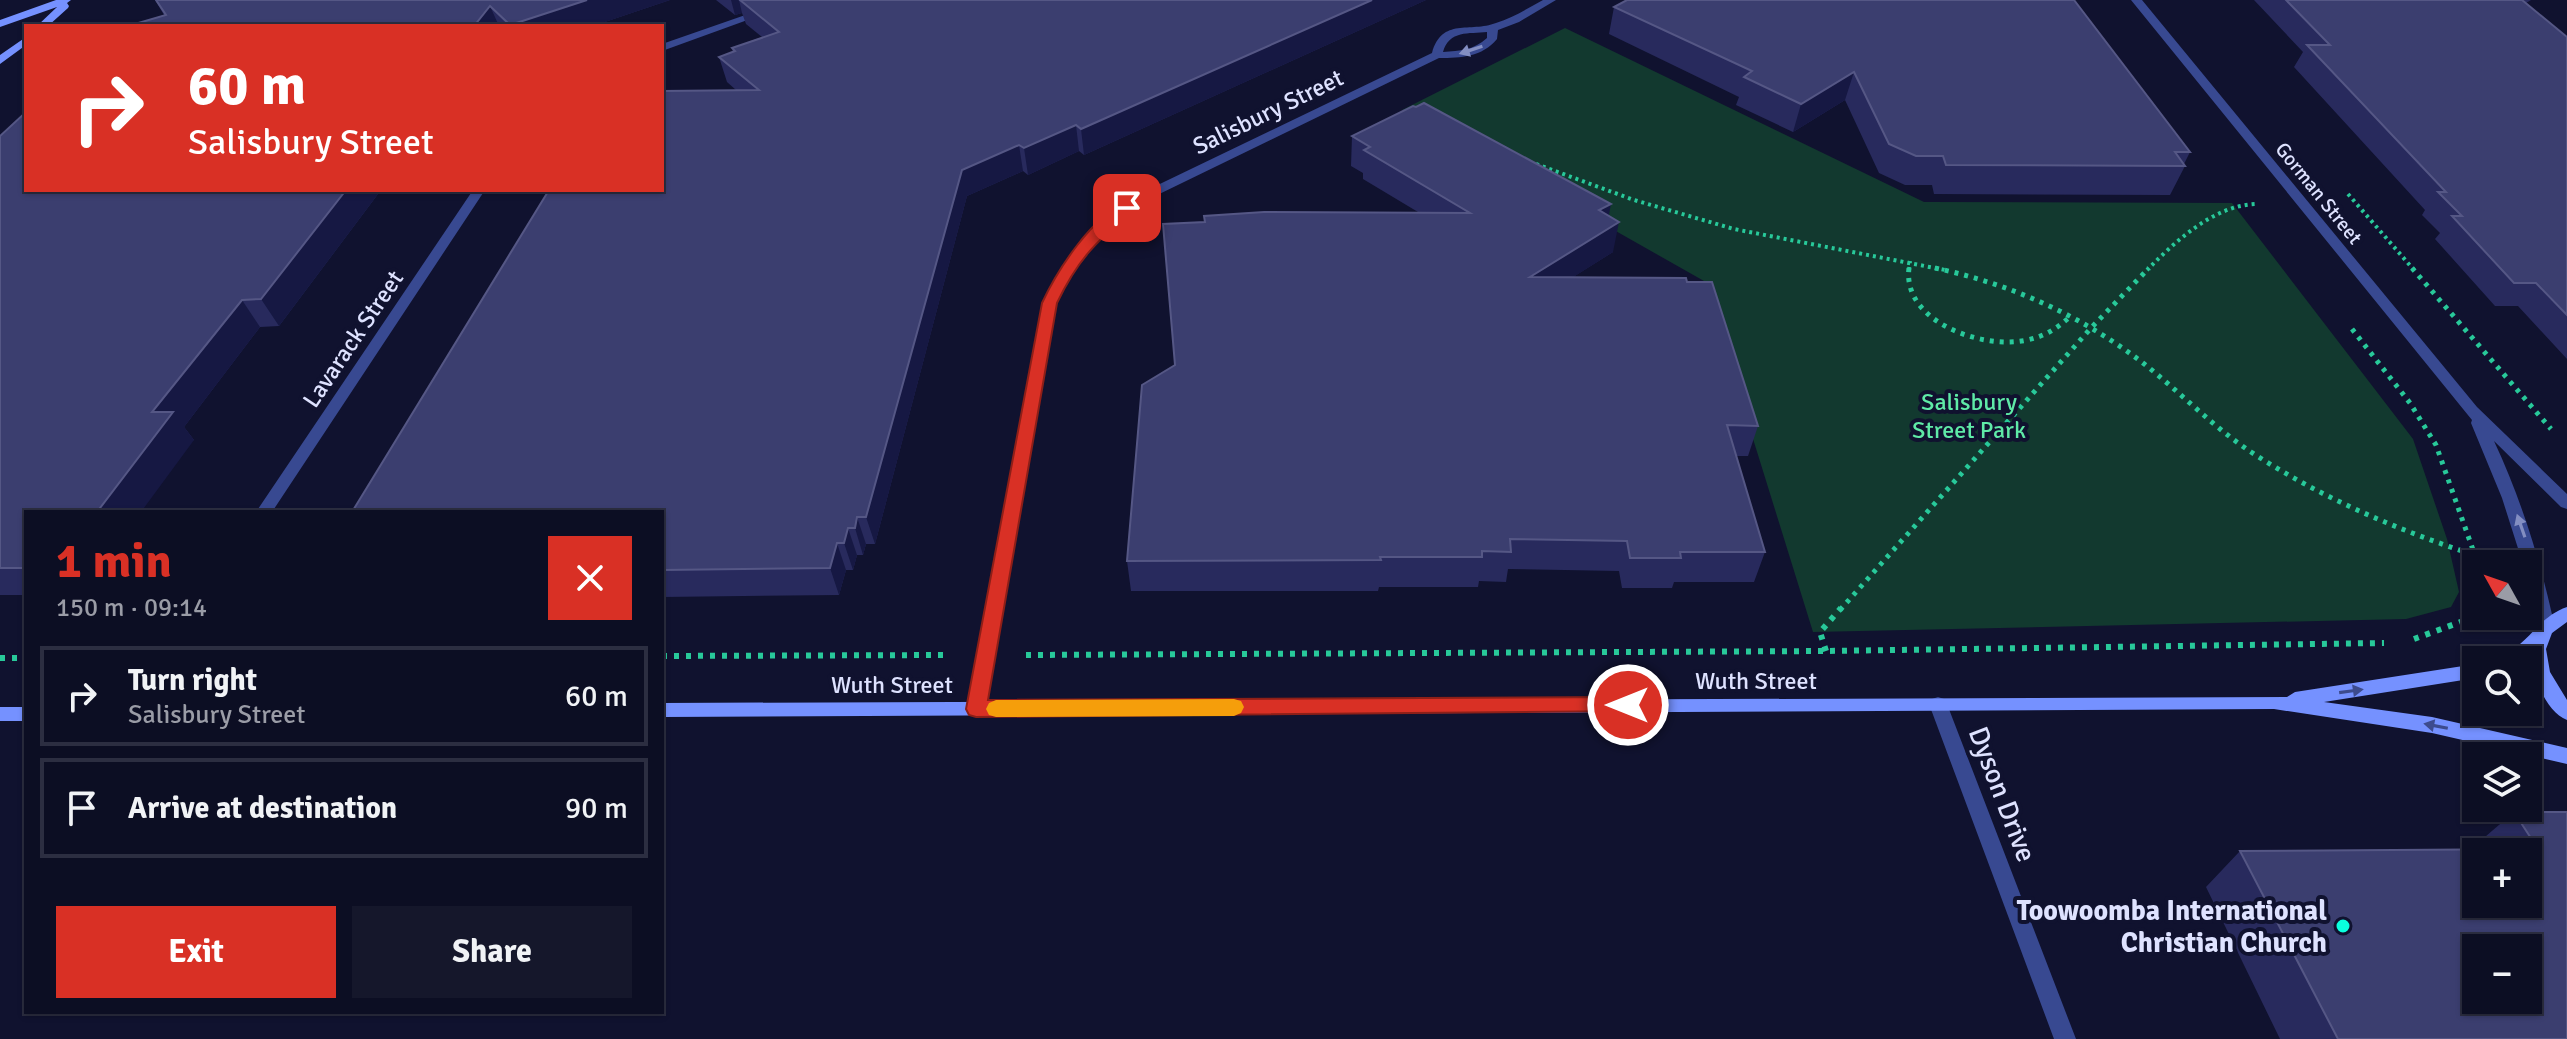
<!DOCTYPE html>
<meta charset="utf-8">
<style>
body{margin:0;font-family:Signika,sans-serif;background:#15172b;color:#f1f3f6;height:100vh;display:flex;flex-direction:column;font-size:30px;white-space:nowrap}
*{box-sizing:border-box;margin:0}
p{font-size:26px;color:#9a9ca6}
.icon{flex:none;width:44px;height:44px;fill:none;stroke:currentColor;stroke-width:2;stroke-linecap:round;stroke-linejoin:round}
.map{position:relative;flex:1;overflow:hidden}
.side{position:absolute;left:24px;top:510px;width:640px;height:504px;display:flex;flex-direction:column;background:#0c0e23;border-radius:0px;box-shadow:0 2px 6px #0004,0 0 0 2px #2c2e41}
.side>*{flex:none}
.top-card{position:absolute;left:24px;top:24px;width:640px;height:168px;border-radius:0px;box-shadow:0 2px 6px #0004,0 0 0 2px #2c2e41;background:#d93025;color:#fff;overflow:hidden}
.needle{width:52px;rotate:310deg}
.fabs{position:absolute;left:2462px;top:550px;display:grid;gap:16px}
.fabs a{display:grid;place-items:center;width:80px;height:80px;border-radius:0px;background:#0c0e23;box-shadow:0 2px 6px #0004,0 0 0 2px #2c2e41;font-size:40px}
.pin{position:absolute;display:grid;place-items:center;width:68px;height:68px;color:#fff;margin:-34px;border-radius:16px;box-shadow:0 4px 12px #0006}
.me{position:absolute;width:88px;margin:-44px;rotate:270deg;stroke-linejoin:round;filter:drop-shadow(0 0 6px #0008)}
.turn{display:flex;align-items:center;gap:28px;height:168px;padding:0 32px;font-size:36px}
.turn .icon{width:104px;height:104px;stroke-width:2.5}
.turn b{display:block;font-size:56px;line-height:68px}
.round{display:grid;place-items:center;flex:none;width:84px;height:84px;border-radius:0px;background:#15172b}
.overview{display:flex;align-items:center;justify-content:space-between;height:136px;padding:0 32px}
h1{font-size:48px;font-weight:800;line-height:60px;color:#d93025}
.button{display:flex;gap:16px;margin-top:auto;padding:16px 32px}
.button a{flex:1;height:92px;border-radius:0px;background:#d93025;color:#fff;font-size:32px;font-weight:800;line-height:92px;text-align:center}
.button a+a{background:#15172b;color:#f1f3f6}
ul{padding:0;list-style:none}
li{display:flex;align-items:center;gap:24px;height:100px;margin:0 16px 12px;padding:0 16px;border:4px solid #2c2e41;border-radius:0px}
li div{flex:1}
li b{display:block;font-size:30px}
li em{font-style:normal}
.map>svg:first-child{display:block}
.green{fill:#12392f}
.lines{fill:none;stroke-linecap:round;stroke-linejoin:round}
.path-far2{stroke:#28c99a;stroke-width:4;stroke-dasharray:3 4;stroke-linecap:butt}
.path-far1{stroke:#28c99a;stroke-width:5;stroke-dasharray:4 6;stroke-linecap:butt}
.path{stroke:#28c99a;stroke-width:6;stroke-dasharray:5 7;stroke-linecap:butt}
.street{fill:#384991;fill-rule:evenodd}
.secondary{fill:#7591ff;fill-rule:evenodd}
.wall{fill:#282a5d}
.shaded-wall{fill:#161843}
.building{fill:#3b3e6f;stroke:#555785;stroke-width:2;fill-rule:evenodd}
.oneway{fill:#838ec2}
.oneway2{fill:#3d4b8d}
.route{fill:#d93025;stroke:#8d1f18;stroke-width:2}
.slow{fill:#f59e0b}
.poi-dot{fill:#0affde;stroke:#10122f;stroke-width:3}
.labels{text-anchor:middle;stroke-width:8;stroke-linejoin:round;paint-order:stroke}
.far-street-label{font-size:20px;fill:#dee2ff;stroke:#10122f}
.street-label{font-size:24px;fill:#dee2ff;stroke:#10122f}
.park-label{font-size:24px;fill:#5feaa7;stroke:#10122f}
.near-street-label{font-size:28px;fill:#dee2ff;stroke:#10122f}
.near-poi-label{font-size:28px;font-weight:bold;fill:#dee2ff;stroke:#10122f;text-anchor:end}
</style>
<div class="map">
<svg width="2567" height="1039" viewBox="0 0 2567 1039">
<rect width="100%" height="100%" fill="#10122f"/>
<path class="green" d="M1565 28 1924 202 2232 203 2413 439 2447 539 2459 592 2451 607 2406 619 1813 632 1704 281 1402 110Z"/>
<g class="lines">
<path class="path-far2" d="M1536 164 1634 200 1734 229 1945 270
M2348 194 2414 270
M1909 270 1910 261
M2147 270C2176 241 2213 206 2255 204"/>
<path class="path-far1" d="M1909 268C1902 322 1983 350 2027 340 2046 336 2057 328 2071 316
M1935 268C2011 284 2082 316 2143 363 2180 392 2212 426 2251 452 2321 498 2398 530 2477 556
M2412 268 2551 429
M2352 329 2410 403 2436 445 2478 564
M1840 610 2091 328 2149 268"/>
<path class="path" d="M2414 639 2477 616
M1826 651 1820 632 1841 608
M1026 655 1826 651 2384 643
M662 656 944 655
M0 658H26"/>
<path class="street" d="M788 0H803L662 51V44Z
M1543 0H1556L1519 22 1498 30 1497 39C1482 57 1461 58 1439 58L1147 200 1118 222 1094 246 1073 272 1056 303 985 709 982 714 976 716 970 714 967 709 1042 303C1066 258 1097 224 1139 194L1432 53C1442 17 1470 33 1496 23 1513 18 1528 8 1543 0ZM1487 32V38C1474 50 1460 51 1443 52 1449 30 1469 34 1487 32Z
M2131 0H2142L2477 407 2567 494V509L2561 507 2494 441C2522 501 2541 563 2555 628L2552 633H2540L2537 628 2528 583V564H2523L2502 498 2471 423 2472 420Z
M473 190H485L272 512H256Z
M1938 697 1944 699 1947 704 2076 1039H2054L1929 704 1932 699Z"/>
<path class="secondary" d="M56 0H71L67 3 69 6 68 8 48 26H37L57 7 0 27V20Z
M26 37V45L0 64V55Z
M2567 607V622L2552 633 2546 649 2550 672 2567 700V720C2547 713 2533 677 2529 658L2526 660H2500L2503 655C2531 642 2538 617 2567 607Z
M2476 664V678L2324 702 2432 717 2567 748V764L2432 733 2274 709 662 717V703L2287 697 2295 692Z
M0 707H26V721H0Z"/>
</g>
<path class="wall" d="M155 0H670L593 26H128L164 15Z
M716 0H1426L1084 155 1079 151 1028 175 1023 171 967 196 875 544H866L863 555H857L853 570H846L839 595 662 597V512L736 90 727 82 719 57 733 52 732 48 762 37 746 24 742 13 735 15Z
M2254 0H2531L2526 3 2567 37V359L2518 306H2495L2435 239 2440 233 2422 215 2425 210 2294 67 2303 52Z
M1614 7 2190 152 2184 164 2185 166 2170 195 1934 194 1932 185H1905L1879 173 1845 100 1793 132 1736 105 1739 97 1609 34Z
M0 136 26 190H381L279 326 260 327 184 427 194 440 26 512V595H0Z
M1352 136 1609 216 1613 252 1573 277 1687 282 1758 426 1748 456H1736L1765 552 1754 582H1674L1672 588H1622L1619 571 1508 569 1506 582 1479 581 1478 587H1379L1378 591H1131L1127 561 1174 365 1205 222 1204 216 1418 212 1363 179V173L1351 166Z
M2514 812H2567V1039H2280L2206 887 2240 851 2471 849Z"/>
<path class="shaded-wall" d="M587 0H670L593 26 510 25Z
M731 0H739L742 13 735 15Z
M1372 0H1426L1084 155 1081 129Z
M490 6 499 26H474Z
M1854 72 1845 100 1793 132 1801 104Z
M1076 125 1079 151 1028 175 1024 148Z
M1019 145 1023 171 967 196 875 544 866 517 962 170Z
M346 190H381L279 326 261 299Z
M1611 204 1606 230 1619 222 1613 252 1526 307 1530 277 1599 210Z
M242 300 260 327 184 427 194 440 141 512H97L152 412Z
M857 517 866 544 863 555 855 528Z
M848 528 857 555 853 570 844 543Z
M837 543 846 570 839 595 830 568Z"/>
<path class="building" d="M156 0H587L510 25 490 6 474 26H128L166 15Z
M740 0H1372L1081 129 1076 125 1024 148 1019 145 962 170 866 517H857L855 528H848L844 543H837L830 568 662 570V512H352L549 190H662V91L759 90 719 57 735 51 732 48 779 32Z
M1627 0H2074L2190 152H2175L2185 166 1946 165 1943 156H1916L1889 144 1854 72 1801 104 1744 77 1752 71 1614 7Z
M2286 0H2522L2567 37V315L2536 283H2514L2452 216H2462L2438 192H2446L2307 45H2330Z
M1424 103 1611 204 1599 210 1619 222 1530 277 1686 278 1687 282H1712L1758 426 1727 425 1765 552H1680L1681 558H1630L1627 541 1510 539 1511 552 1482 551V557H1380L1381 560 1127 561 1142 385 1175 365 1163 224 1205 222 1204 216 1264 212 1470 213 1364 150 1370 147 1352 136 1413 106 1416 107Z
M26 112V190H346L261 299 242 300 152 412H173L97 512H26V568H0V136Z
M2514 812H2567V1039H2338L2240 851 2538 849ZM2476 852H2528V904H2476ZM2476 948H2528V1000H2476Z"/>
<defs><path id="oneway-solid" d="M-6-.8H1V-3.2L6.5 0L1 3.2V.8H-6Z" transform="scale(2)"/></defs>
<g class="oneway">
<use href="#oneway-solid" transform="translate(1471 50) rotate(162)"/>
<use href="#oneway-solid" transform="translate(2521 526) rotate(-109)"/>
</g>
<g class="oneway2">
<use href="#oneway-solid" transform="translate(2351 691) rotate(-8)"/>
<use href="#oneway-solid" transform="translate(2436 726) rotate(-169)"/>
</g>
<path class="route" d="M1127 203 1132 205V211C1096 242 1078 259 1057 303L988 700 1628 697 1635 699 1638 705 1635 711 976 717 969 715 966 709 1042 303C1057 271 1092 215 1127 203Z"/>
<path class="slow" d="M1234 699 1241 701 1244 707 1241 713 1234 716 996 717 989 715 986 709 989 703 996 700Z"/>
<circle class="poi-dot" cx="2343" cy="926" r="8"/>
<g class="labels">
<g class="far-street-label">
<text transform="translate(2319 193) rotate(51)" y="7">Gorman Street</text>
</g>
<g class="street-label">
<text transform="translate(1268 112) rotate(-26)" y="8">Salisbury Street</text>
<text transform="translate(353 339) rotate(-56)" y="8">Lavarack Street</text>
<text x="1756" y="689">Wuth Street</text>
<text x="892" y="693">Wuth Street</text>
</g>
<g class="park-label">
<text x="1969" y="410">Salisbury<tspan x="1969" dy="28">Street Park</tspan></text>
</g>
<g class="near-street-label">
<text transform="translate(2003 794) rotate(69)" y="10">Dyson Drive</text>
</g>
<g class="near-poi-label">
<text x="2327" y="920">Toowoomba International<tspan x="2327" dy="32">Christian Church</tspan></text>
</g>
</g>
</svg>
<div class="fabs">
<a><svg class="needle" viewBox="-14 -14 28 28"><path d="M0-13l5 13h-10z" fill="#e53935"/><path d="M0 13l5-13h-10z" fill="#9a9ca6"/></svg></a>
<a><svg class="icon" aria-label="search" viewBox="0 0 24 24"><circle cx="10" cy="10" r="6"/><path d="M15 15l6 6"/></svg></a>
<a><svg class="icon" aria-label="layers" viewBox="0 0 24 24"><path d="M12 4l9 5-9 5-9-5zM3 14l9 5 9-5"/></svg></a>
<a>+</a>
<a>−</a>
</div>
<div class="pin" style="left:1127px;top:208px;background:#d93025"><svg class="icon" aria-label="arrive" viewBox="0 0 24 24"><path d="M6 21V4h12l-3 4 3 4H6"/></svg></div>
<svg class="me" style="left:1628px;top:705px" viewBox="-20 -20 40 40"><circle r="17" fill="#d93025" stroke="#fff" stroke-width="3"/><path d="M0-11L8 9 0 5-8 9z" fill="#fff"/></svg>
<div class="top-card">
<div class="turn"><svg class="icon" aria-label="right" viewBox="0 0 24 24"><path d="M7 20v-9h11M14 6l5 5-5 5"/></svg><div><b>60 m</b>Salisbury Street</div></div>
</div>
<section class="side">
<div class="overview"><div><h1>1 min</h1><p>150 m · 09:14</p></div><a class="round" style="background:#d93025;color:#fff"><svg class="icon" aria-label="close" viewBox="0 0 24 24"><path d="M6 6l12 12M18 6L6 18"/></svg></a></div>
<ul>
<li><svg class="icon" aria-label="right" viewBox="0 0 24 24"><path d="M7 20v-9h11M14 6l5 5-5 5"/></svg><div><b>Turn right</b><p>Salisbury Street</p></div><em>60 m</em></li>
<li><svg class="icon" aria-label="arrive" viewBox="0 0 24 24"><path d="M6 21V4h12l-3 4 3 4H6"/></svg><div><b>Arrive at destination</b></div><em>90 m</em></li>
</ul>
<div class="button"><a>Exit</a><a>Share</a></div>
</section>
</div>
